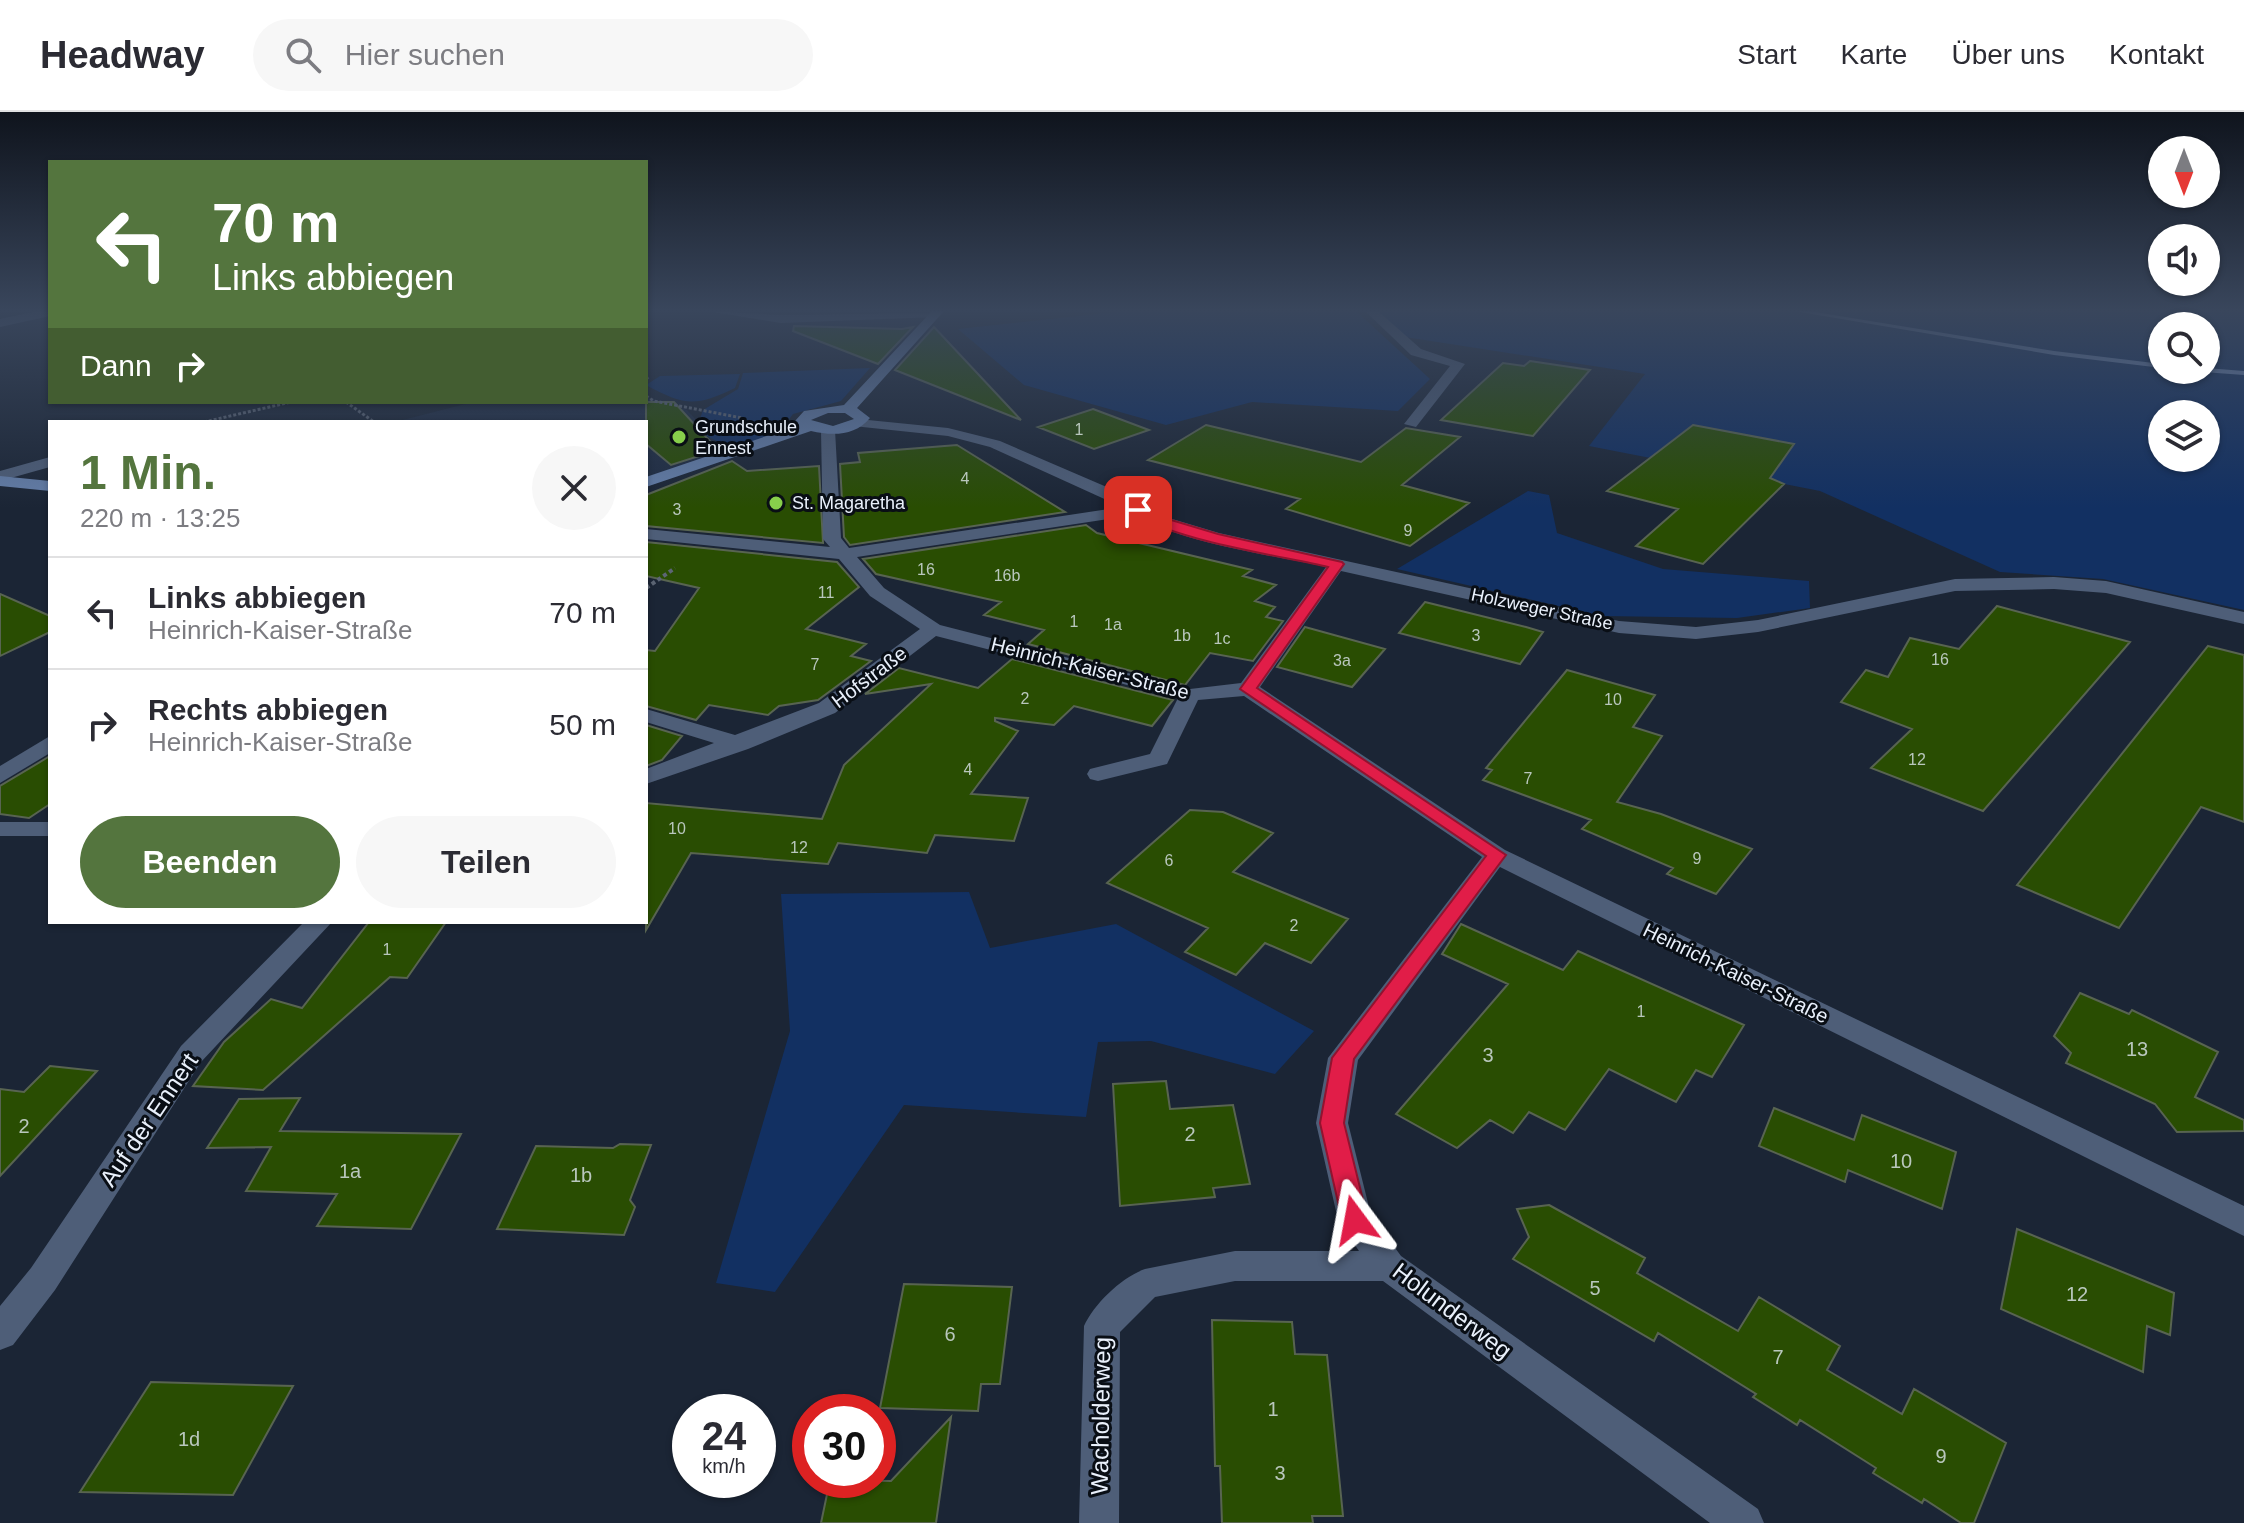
<!DOCTYPE html>
<html lang="de">
<meta charset="utf-8">
<style>
body{margin:0;font-family:Helvetica,sans-serif;background:#f7f7f7;color:#2b2b33;height:100vh;display:flex;flex-direction:column;font-size:30px;white-space:nowrap}
*{box-sizing:border-box;margin:0}
p{font-size:26px;color:#7c7c81}
.icon{flex:none;width:44px;height:44px;fill:none;stroke:currentColor;stroke-width:2;stroke-linecap:round;stroke-linejoin:round}
.map{position:relative;flex:1;overflow:hidden}
.side{position:absolute;left:48px;top:308px;width:600px;height:504px;display:flex;flex-direction:column;background:#fff;border-radius:0px;box-shadow:0 2px 6px #0004}
.side>*{flex:none}
.banner{position:absolute;left:48px;top:48px;width:600px;height:244px;border-radius:0px;box-shadow:0 2px 6px #0004;background:#54753e;color:#fff;overflow:hidden}
.needle{width:52px;rotate:180deg}
.fabs{position:absolute;left:2148px;top:24px;display:grid;gap:16px}
.fabs a{display:grid;place-items:center;width:72px;height:72px;border-radius:50%;background:#fff;box-shadow:0 2px 6px #0004;font-size:40px}
.speed{position:absolute;left:672px;top:1282px;display:flex;gap:16px;font-size:40px;font-weight:700;text-align:center}
.speed>*{display:grid;place-content:center;width:104px;height:104px;border-radius:50%;background:#fff;box-shadow:0 2px 6px #0004;line-height:1}
.speed small{font-size:20px;font-weight:400}
.speed .limit{border:12px solid #d22;background:#fff;color:#111}
.pin{position:absolute;display:grid;place-items:center;width:68px;height:68px;color:#fff;margin:-34px;border-radius:16px;box-shadow:0 4px 12px #0006}
.me{position:absolute;width:88px;margin:-44px;rotate:347deg;stroke-linejoin:round;filter:drop-shadow(0 0 6px #0008)}
.turn{display:flex;align-items:center;gap:28px;height:168px;padding:0 32px;font-size:36px}
.turn .icon{width:104px;height:104px;stroke-width:2.5}
.turn b{display:block;font-size:56px;line-height:68px}
.then{display:flex;align-items:center;height:76px;padding:0 32px;background:#0003;gap:16px;font-size:30px}
.round{display:grid;place-items:center;flex:none;width:84px;height:84px;border-radius:42px;background:#f7f7f7}
.summary{display:flex;align-items:center;justify-content:space-between;height:136px;padding:0 32px}
h1{font-size:48px;font-weight:700;line-height:60px;color:#54753e}
.action{display:flex;gap:16px;margin-top:auto;padding:16px 32px}
.action a{flex:1;height:92px;border-radius:48px;background:#54753e;color:#fff;font-size:32px;font-weight:700;line-height:92px;text-align:center}
.action a+a{background:#f7f7f7;color:#2b2b33}
ul{padding:0;list-style:none}
li{display:flex;align-items:center;gap:24px;height:112px;padding:0 32px;border-top:2px solid #e1e1e2}
li div{flex:1}
li b{display:block;font-size:30px}
li em{font-style:normal}
header{display:flex;align-items:center;gap:48px;box-sizing:border-box;height:112px;padding:0 40px;background:#fff;border-bottom:2px solid #e1e1e2}
header strong{font-size:38px}
nav{display:flex;gap:44px;margin-inline-start:auto;font-size:28px}
.search{width:560px;height:72px;background:#f7f7f7;display:flex;align-items:center;gap:20px;box-sizing:border-box;padding:0 28px;border-radius:44px;color:#7c7c81;font-size:30px}
.map>svg:first-child{display:block}
.built{fill:#1f2c42}
.green{fill:#123062;fill-rule:evenodd}
.lines{fill:none;stroke-linecap:round;stroke-linejoin:round}
.stream{fill:#738ebc;fill-rule:evenodd}
.building{fill:#294d02;stroke:#586451;stroke-width:2}
.path-far1{stroke:#5c6574;stroke-width:3;stroke-dasharray:3 2;stroke-linecap:butt}
.path{stroke:#5c6574;stroke-width:4;stroke-dasharray:4 3;stroke-linecap:butt}
.lane{fill:#4e5e78;fill-rule:evenodd}
.street{fill:#4e5e78;fill-rule:evenodd}
.secondary{fill:#647ea8;fill-rule:evenodd}
.route{fill:#e11d48;stroke:#92132f;stroke-width:2}
.poi-dot{fill:#87cf4b;stroke:#090e15;stroke-width:3}
.labels{text-anchor:middle;stroke-width:6;stroke-linejoin:round;paint-order:stroke}
.number-label{font-size:16px;fill:#b9c7bd}
.far-poi-label{font-size:18px;fill:#e9f0fb;stroke:#090e15;text-anchor:start}
.far-street-label{font-size:18px;fill:#e9f0fb;stroke:#090e15}
.street-label{font-size:20px;fill:#e9f0fb;stroke:#090e15}
.near-number-label{font-size:20px;fill:#b9c7bd}
.near-street-label{font-size:24px;fill:#e9f0fb;stroke:#090e15}
</style>
<header>
<strong>Headway</strong>
<div class="search"><svg class="icon" aria-label="search" viewBox="0 0 24 24"><circle cx="10" cy="10" r="6"/><path d="M15 15l6 6"/></svg>Hier suchen</div>
<nav><a>Start</a><a>Karte</a><a>Über uns</a><a>Kontakt</a></nav>
</header>
<div class="map">
<svg width="2244" height="1411" viewBox="0 0 2244 1411">
<rect width="100%" height="100%" fill="#1b2535"/>
<path class="built" d="M646 285 687 298 726 340 646 366V310H395L473 290H646Z"/>
<path class="green" d="M1124 199H1356L1430 267 1398 299 1252 290 1166 313 1024 273 958 217Z
M1378 199H2244V498L2103 467 2000 460 1820 379 1589 334 1645 262 1405 225ZM2162 214H2206V258H2162ZM2162 302H2206V346H2162Z
M870 256 841 289 793 302 781 318 735 339 696 318 703 298 738 277 743 261Z
M740 262 735 276C695 295 685 294 646 273L660 264Z
M1528 379 1549 383 1557 421 1663 457 1809 469 1810 496 1737 506 1602 504 1397 457Z
M969 780 990 836 1116 812 1314 919 1275 962 1151 929 1098 930 1086 1005 904 993 775 1180 716 1171 790 919 781 782Z"/>
<g class="lines">
<path class="stream" d="M1794 199H1809L2054 239 2162 252V256L2054 243Z
M2206 256 2244 259V263L2203 260 2202 258H2206Z"/>
</g>
<path class="building" d="M794 214 902 217 913 215 878 252 793 219Z
M934 215 1021 308 895 258Z
M1530 249 1590 258 1533 324 1441 308 1503 251 1524 254Z
M646 290H674L718 338 671 353 646 332Z
M1093 297 1149 318 1094 337 1038 315Z
M1206 313 1361 350 1406 316 1460 325 1402 373 1469 391 1410 434 1286 397 1300 387 1148 348Z
M1693 313 1794 332 1770 366 1784 372 1703 452 1636 434 1678 397 1607 379Z
M957 333 1065 400 850 433 844 425 840 352 860 350 858 341Z
M732 349 747 359 819 354 823 431 646 414V383Z
M1086 413 1097 421 1252 458 1243 464 1276 473 1255 489 1275 495 1266 505 1283 509 1253 549 1210 541 1185 573 1028 532 1044 518 984 503 1001 490 876 462 863 447Z
M646 430 837 450 859 475 806 517 866 532 851 544 871 549 818 588 779 594 768 603 709 593 696 608 646 594V538L655 539 699 476 646 464Z
M0 482 50 504V520L0 544Z
M1425 490 1526 515 1543 520 1520 552 1399 521Z
M1997 494 2130 530 1983 699 1871 656 1912 617 1841 590 1866 558 1888 565 1910 526 1959 537Z
M1305 515 1385 537 1352 575 1277 555Z
M2208 534 2244 543V710L2201 695 2119 816 2017 773Z
M1012 547 1173 588 1152 614 1074 594 1054 613 995 606V609L1018 619 971 682 1028 686 1014 729 935 723 927 741 838 731 828 752 691 741 646 818V691L822 707 844 653 931 572 865 582 899 556 978 576Z
M1567 558 1655 583 1633 615 1662 624 1617 690 1661 702 1752 737 1716 782 1667 762 1673 756 1582 717 1591 708 1483 668 1492 658 1486 656Z
M646 613 682 624 662 648 646 654Z
M50 644V692L29 706 0 702V674Z
M1190 698 1223 700 1273 721 1233 760 1348 807 1311 851 1265 831 1236 863 1185 840 1208 816 1107 771Z
M369 810H446L407 866 390 865 263 978 193 974 224 930 271 887 302 896Z
M1461 812 1563 858 1578 839 1744 913 1712 965 1696 958 1676 990 1609 957 1565 1018 1529 1000 1513 1021 1490 1008 1457 1036 1396 1002 1508 872 1442 842Z
M2080 881 2129 902 2132 898 2218 940 2195 985 2244 1008V1019L2177 1020 2155 992 2066 951 2071 941 2054 924Z
M50 954 97 959 0 1064V977L24 980Z
M1166 969 1170 997 1233 993 1250 1072 1213 1076 1215 1085 1120 1094 1113 972Z
M300 986 280 1019 461 1022 411 1117 317 1114 337 1082 246 1079 271 1035 207 1036 239 987Z
M1774 996 1854 1028 1862 1003 1956 1040 1942 1097 1848 1058 1845 1070 1759 1034Z
M620 1032 651 1033 630 1088 635 1095 624 1123 497 1117 536 1034 613 1036Z
M1549 1093 1645 1146 1637 1161 1738 1219 1759 1185 1840 1234 1827 1258 1902 1302 1914 1277 2006 1331 1974 1411H1961L1924 1387 1922 1391 1873 1361 1876 1356 1800 1308 1797 1313 1753 1285 1756 1282 1658 1221 1654 1229 1513 1147 1529 1125 1517 1097Z
M2017 1117 2174 1181 2170 1223 2147 1214 2143 1260 2001 1197Z
M904 1172 1012 1175 1000 1272H981L978 1299 880 1296Z
M1212 1208 1292 1210 1295 1242 1327 1243 1343 1404H1312L1313 1411H1222L1220 1354H1215Z
M151 1270 293 1274 233 1383 80 1380Z
M951 1305 936 1411H821L830 1368 891 1369Z"/>
<g class="lines">
<path class="path-far1" d="M646 267 649 265
M646 284 654 289 742 306
M346 290 374 310
M204 310 291 290"/>
<path class="path" d="M646 476 675 456"/>
<path class="lane" d="M50 345V355L0 369V359Z"/>
<path class="street" d="M38 199H50V204L0 215V207Z
M706 199 781 203 942 201 936 205 781 211Z
M1365 199H1378L1421 237 1465 252 1416 315 1404 312 1450 254 1411 243Z
M858 307 948 316 1000 329 1123 382 1159 403 1219 421 1619 509 1696 515 1758 508 1955 467 2054 465 2106 469 2244 500V512L2106 481 2054 477 1955 479 1758 520 1696 527 1619 521 1341 459 1260 575 1505 738 2244 1094V1124L1500 755 1358 948 1348 1011 1371 1103 1401 1144 1758 1397 1764 1411H1710L1383 1169H1235L1155 1185 1120 1220 1119 1411H1079L1084 1214C1094 1192 1122 1165 1145 1157L1235 1139H1359L1338 1108 1316 1011 1328 946 1482 745 1244 584 1198 588 1167 652 1098 669 1090 667 1087 662 1090 657 1150 642 1178 586 936 524 835 601 748 637 646 672V657L714 631 646 610V597L735 623 819 591 920 517 870 484 839 447 646 427V417L830 435 823 427 821 318 828 314 835 318 841 426 849 436 1122 395 990 335 948 324 853 314V308ZM1135 403C1181 431 1272 443 1326 455L1241 571 1190 577 940 513 884 476 857 445Z
M50 624V641L0 671V654Z
M0 710H50V724H0Z
M304 810H332L201 950 55 1178 13 1233 0 1238V1194L31 1156 181 934Z"/>
<path class="secondary" d="M932 199H944L857 296 870 306C855 324 833 324 811 319L646 375V365L799 313 795 309 804 299 844 293ZM828 301H845L854 307 833 314 811 308Z
M0 364 50 369V379L0 374Z"/>
</g>
<linearGradient id="sky" x2="0" y2="1"><stop stop-color="#0f141d"/><stop offset="0.5" stop-color="#39465c"/><stop offset="1" stop-color="#39465c" stop-opacity="0"/></linearGradient>
<rect width="2244" height="396" fill="url(#sky)"/>
<path class="route" d="M1138 394 1158 404 1218 422 1342 450 1344 452 1257 576 1506 743 1354 947 1344 1011 1368 1108 1364 1116 1355 1119 1346 1116 1342 1108 1320 1011 1332 946 1486 744 1240 577 1328 455C1283 444 1162 427 1131 398Z"/>
<g class="poi-dot">
<circle cx="679" cy="325" r="8"/>
<circle cx="776" cy="391" r="8"/>
</g>
<g class="labels">
<g class="number-label">
<text x="1079" y="323">1</text>
<text x="965" y="372">4</text>
<text x="677" y="403">3</text>
<text x="1408" y="424">9</text>
<text x="926" y="463">16</text>
<text x="1007" y="469">16b</text>
<text x="826" y="486">11</text>
<text x="1074" y="515">1</text>
<text x="1113" y="518">1a</text>
<text x="1182" y="529">1b</text>
<text x="1476" y="529">3</text>
<text x="1222" y="532">1c</text>
<text x="1940" y="553">16</text>
<text x="1342" y="554">3a</text>
<text x="815" y="558">7</text>
<text x="1025" y="592">2</text>
<text x="1613" y="593">10</text>
<text x="1917" y="653">12</text>
<text x="968" y="663">4</text>
<text x="1528" y="672">7</text>
<text x="677" y="722">10</text>
<text x="799" y="741">12</text>
<text x="1697" y="752">9</text>
<text x="1169" y="754">6</text>
<text x="1294" y="819">2</text>
<text x="387" y="843">1</text>
<text x="1641" y="905">1</text>
</g>
<g class="far-poi-label">
<text x="695" y="321">Grundschule<tspan x="695" dy="21">Ennest</tspan></text>
<text x="792" y="397">St. Magaretha</text>
</g>
<g class="far-street-label">
<text transform="translate(1542 497) rotate(12)" y="6">Holzweger Straße</text>
</g>
<g class="street-label">
<text transform="translate(1090 556) rotate(14)" y="7">Heinrich-Kaiser-Straße</text>
<text transform="translate(869 565) rotate(-37)" y="7">Hofstraße</text>
<text transform="translate(1736 861) rotate(26)" y="7">Heinrich-Kaiser-Straße</text>
</g>
<g class="near-number-label">
<text x="2137" y="944">13</text>
<text x="1488" y="950">3</text>
<text x="24" y="1021">2</text>
<text x="1190" y="1029">2</text>
<text x="1901" y="1056">10</text>
<text x="350" y="1066">1a</text>
<text x="581" y="1070">1b</text>
<text x="1595" y="1183">5</text>
<text x="2077" y="1189">12</text>
<text x="950" y="1229">6</text>
<text x="1778" y="1252">7</text>
<text x="1273" y="1304">1</text>
<text x="189" y="1334">1d</text>
<text x="1941" y="1351">9</text>
<text x="1280" y="1368">3</text>
</g>
<g class="near-street-label">
<text transform="translate(149 1008) rotate(-56)" y="8">Auf der Ennert</text>
<text transform="translate(1452 1199) rotate(37)" y="8">Holunderweg</text>
<text transform="translate(1101 1304) rotate(-89)" y="8">Wacholderweg</text>
</g>
</g>
</svg>
<div class="fabs">
<a><svg class="needle" viewBox="-14 -14 28 28"><path d="M0-13l5 13h-10z" fill="#e53935"/><path d="M0 13l5-13h-10z" fill="#7c7c81"/></svg></a>
<a><svg class="icon" aria-label="sound" viewBox="0 0 24 24"><path d="M4 9h4l5-4v14l-5-4H4zM17 9q2 3 0 6"/></svg></a>
<a><svg class="icon" aria-label="search" viewBox="0 0 24 24"><circle cx="10" cy="10" r="6"/><path d="M15 15l6 6"/></svg></a>
<a><svg class="icon" aria-label="layers" viewBox="0 0 24 24"><path d="M12 4l9 5-9 5-9-5zM3 14l9 5 9-5"/></svg></a>
</div>
<div class="speed"><div>24<small>km/h</small></div><div class="limit">30</div></div>
<div class="pin" style="left:1138px;top:398px;background:#d93025"><svg class="icon" aria-label="arrive" viewBox="0 0 24 24"><path d="M6 21V4h12l-3 4 3 4H6"/></svg></div>
<svg class="me" style="left:1355px;top:1108px" viewBox="-20 -20 40 40"><path d="M0-17L14 15 0 8-14 15z" fill="#e11d48" stroke="#fff" stroke-width="4"/></svg>
<div class="banner">
<div class="turn"><svg class="icon" aria-label="left" viewBox="0 0 24 24"><path d="M17 20v-9H6M10 6l-5 5 5 5"/></svg><div><b>70 m</b>Links abbiegen</div></div>
<div class="then">Dann<svg class="icon" aria-label="right" viewBox="0 0 24 24"><path d="M7 20v-9h11M14 6l5 5-5 5"/></svg></div>
</div>
<section class="side">
<div class="summary"><div><h1>1 Min.</h1><p>220 m · 13:25</p></div><a class="round"><svg class="icon" aria-label="close" viewBox="0 0 24 24"><path d="M6 6l12 12M18 6L6 18"/></svg></a></div>
<ul>
<li><svg class="icon" aria-label="left" viewBox="0 0 24 24"><path d="M17 20v-9H6M10 6l-5 5 5 5"/></svg><div><b>Links abbiegen</b><p>Heinrich-Kaiser-Straße</p></div><em>70 m</em></li>
<li><svg class="icon" aria-label="right" viewBox="0 0 24 24"><path d="M7 20v-9h11M14 6l5 5-5 5"/></svg><div><b>Rechts abbiegen</b><p>Heinrich-Kaiser-Straße</p></div><em>50 m</em></li>
</ul>
<div class="action"><a>Beenden</a><a>Teilen</a></div>
</section>
</div>
